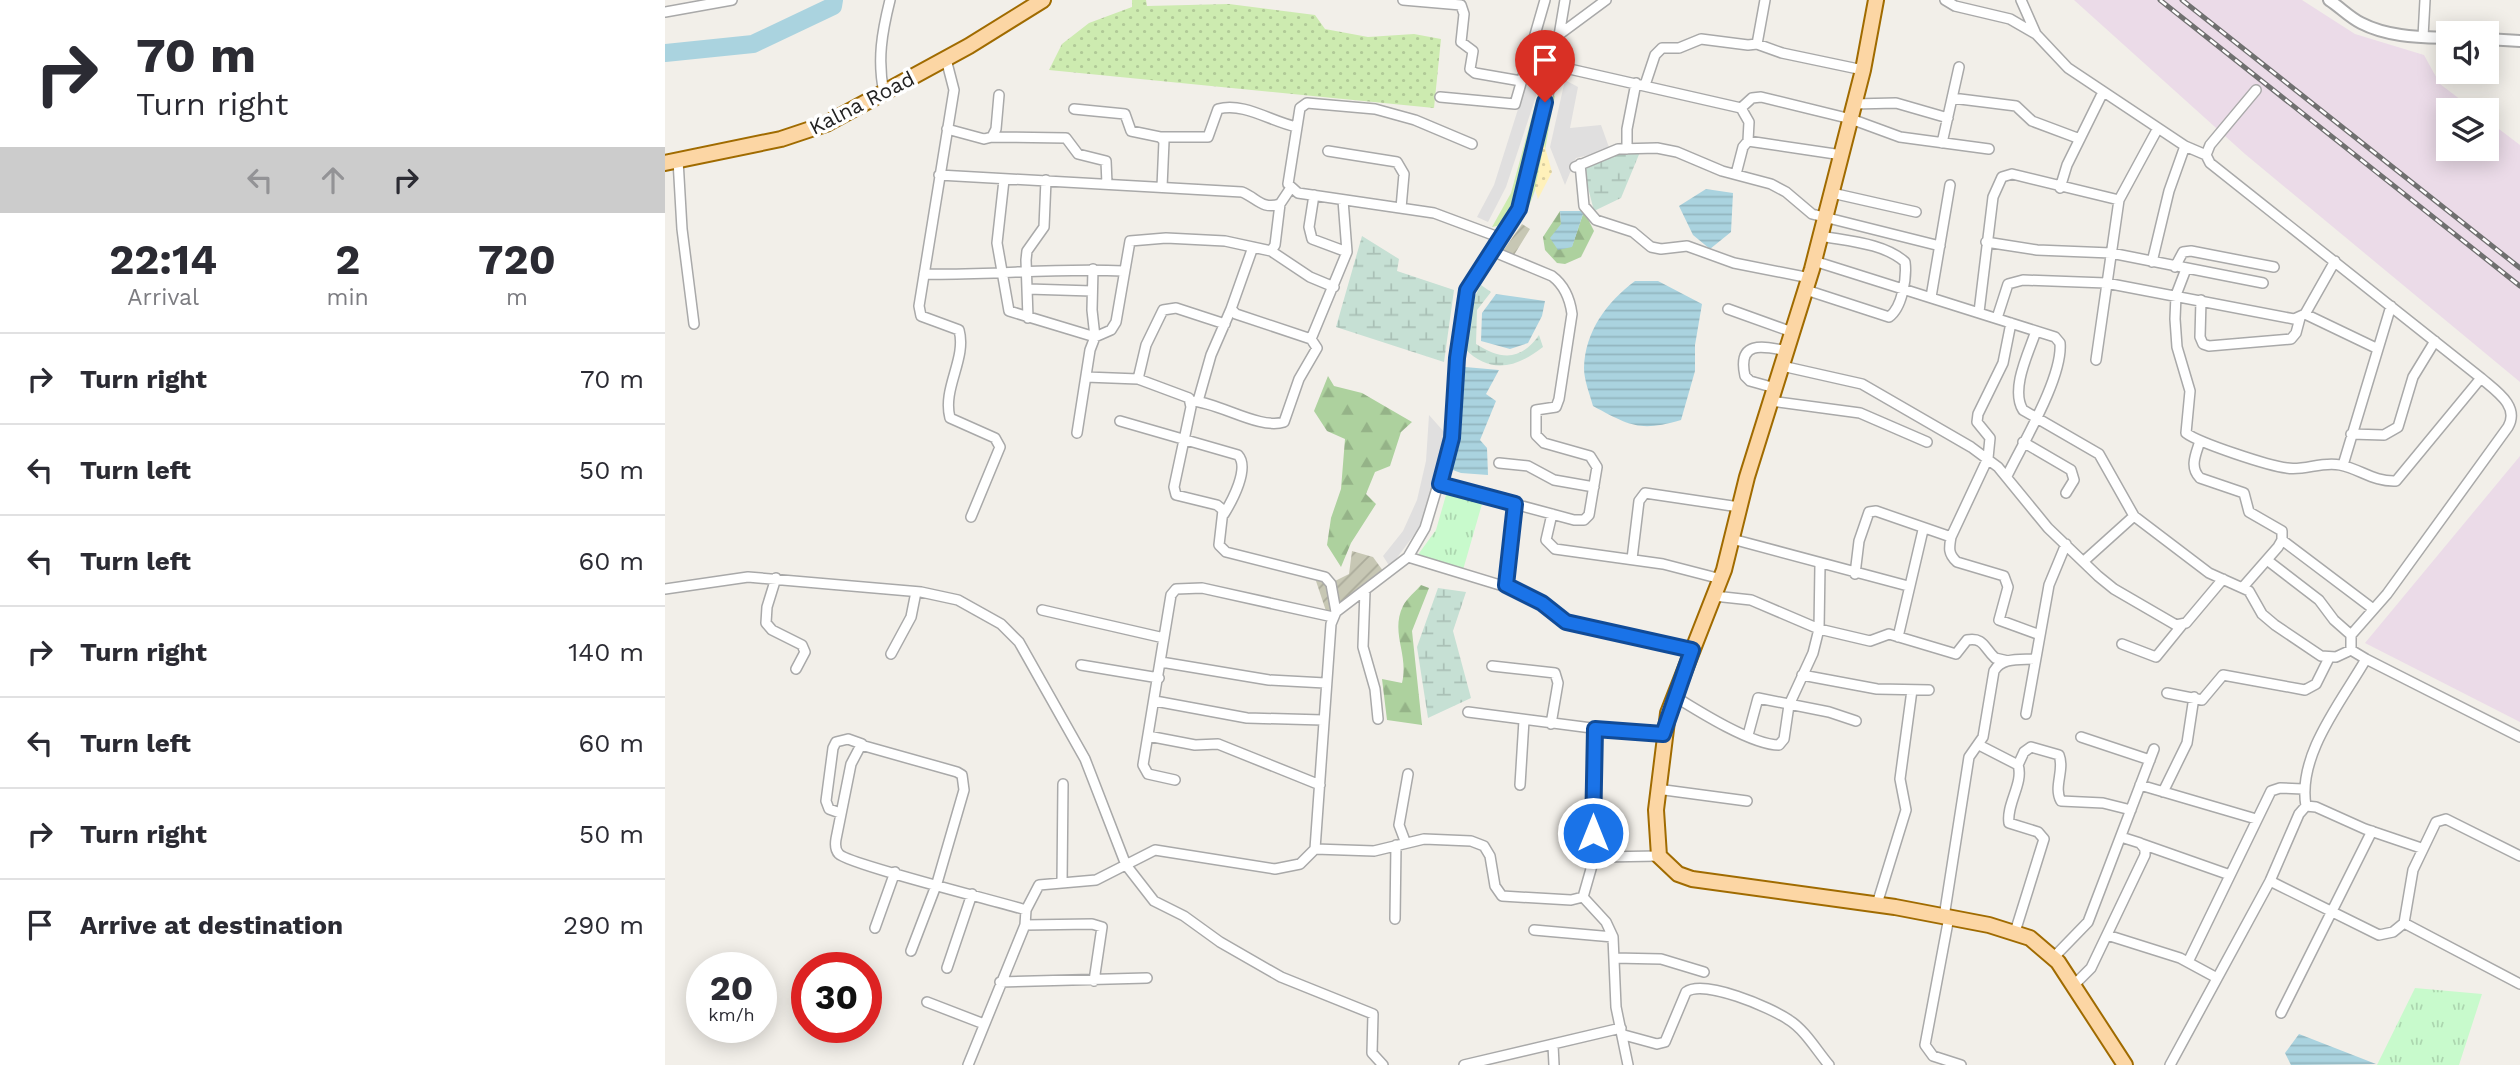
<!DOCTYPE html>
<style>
body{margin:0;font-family:"Work Sans",sans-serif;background:#f7f7f7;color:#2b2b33;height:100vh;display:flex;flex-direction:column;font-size:26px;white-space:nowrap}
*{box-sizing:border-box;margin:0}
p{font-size:23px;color:#7c7c81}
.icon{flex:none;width:38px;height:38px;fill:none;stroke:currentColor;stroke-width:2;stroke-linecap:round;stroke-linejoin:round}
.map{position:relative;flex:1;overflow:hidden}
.drawer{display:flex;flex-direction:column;background:#fff;width:665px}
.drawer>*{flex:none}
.banner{background:#fff;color:#2b2b33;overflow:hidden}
.tools{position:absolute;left:1771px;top:21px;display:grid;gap:14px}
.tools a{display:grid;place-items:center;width:63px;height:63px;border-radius:0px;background:#fff;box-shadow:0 4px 18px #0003;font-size:35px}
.speed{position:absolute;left:21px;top:952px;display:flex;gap:14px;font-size:35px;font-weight:700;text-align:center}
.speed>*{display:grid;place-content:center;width:91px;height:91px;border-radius:50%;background:#fff;box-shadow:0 4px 18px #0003;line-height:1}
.speed small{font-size:18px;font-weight:400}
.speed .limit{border:10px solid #d22;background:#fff;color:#111}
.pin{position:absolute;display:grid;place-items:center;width:60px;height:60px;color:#fff;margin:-72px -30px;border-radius:50% 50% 50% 0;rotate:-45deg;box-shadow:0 0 7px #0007}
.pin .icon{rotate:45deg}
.me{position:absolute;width:77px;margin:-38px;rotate:0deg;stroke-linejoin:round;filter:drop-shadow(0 0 5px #0008)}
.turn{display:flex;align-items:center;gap:24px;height:147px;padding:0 21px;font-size:32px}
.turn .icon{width:91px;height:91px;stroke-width:2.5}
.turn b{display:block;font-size:49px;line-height:60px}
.lanes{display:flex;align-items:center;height:66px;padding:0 21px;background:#0003;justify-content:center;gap:35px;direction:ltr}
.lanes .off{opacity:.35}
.eta{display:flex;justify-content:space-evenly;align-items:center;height:119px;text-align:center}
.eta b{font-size:42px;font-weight:700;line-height:49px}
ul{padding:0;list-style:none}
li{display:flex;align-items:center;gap:21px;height:91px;padding:0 21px;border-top:2px solid #e1e1e2}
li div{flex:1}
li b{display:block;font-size:26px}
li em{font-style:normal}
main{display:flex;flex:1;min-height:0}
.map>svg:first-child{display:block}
.residential{fill:#e0dfdf}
.railway{fill:#ebdbe8}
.construction{fill:url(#construction-furrows)}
.grass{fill:url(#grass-dots)}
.forest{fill:url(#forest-firs)}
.wetland{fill:url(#wetland-marsh)}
.sand{fill:url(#sand-dots)}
.park{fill:url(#park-tufts)}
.garden{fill:#cdebb0}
.water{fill:url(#water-rules)}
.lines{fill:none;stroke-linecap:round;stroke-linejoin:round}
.river{stroke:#aad3df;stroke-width:18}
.minor-casing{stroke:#a9a9a9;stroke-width:12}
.tertiary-casing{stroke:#a9a9a9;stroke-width:14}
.primary-casing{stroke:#a06b00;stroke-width:18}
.minor{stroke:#fff;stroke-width:9}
.tertiary{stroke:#fff;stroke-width:10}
.primary{stroke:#fcd6a4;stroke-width:14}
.rail-casing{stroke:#707070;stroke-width:5}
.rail{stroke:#fff;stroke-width:2.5;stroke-dasharray:8;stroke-linecap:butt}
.route-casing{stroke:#114b97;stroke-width:18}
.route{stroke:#1a73e8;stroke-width:12}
.labels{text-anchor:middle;stroke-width:7;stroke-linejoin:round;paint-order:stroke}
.street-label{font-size:21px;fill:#222;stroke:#fff}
</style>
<main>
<section class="drawer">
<div class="banner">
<div class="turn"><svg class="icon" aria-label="right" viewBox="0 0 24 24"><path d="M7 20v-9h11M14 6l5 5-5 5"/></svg><div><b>70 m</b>Turn right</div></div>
<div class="lanes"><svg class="icon off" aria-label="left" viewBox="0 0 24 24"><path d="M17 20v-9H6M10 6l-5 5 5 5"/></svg><svg class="icon off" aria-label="ahead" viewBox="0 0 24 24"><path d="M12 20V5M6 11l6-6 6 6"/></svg><svg class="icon" aria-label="right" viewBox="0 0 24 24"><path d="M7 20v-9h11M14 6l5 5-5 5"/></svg></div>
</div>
<div class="eta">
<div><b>22:14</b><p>Arrival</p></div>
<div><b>2</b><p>min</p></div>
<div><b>720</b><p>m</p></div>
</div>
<ul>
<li><svg class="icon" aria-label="right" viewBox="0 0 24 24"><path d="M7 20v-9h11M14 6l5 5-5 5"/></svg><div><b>Turn right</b></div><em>70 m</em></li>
<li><svg class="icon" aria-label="left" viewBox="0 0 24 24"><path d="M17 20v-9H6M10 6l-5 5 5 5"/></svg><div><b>Turn left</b></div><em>50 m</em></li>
<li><svg class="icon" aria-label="left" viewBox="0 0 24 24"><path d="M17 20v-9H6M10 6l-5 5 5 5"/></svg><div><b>Turn left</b></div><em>60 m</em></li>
<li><svg class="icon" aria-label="right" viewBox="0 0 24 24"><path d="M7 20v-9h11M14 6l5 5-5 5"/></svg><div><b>Turn right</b></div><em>140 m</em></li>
<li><svg class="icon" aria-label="left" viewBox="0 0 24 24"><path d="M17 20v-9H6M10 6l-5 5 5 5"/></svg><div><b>Turn left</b></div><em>60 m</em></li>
<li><svg class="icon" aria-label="right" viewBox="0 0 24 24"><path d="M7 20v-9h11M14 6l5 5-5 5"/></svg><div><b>Turn right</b></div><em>50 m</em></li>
<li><svg class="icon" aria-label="arrive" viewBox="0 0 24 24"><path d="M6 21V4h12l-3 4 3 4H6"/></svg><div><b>Arrive at destination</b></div><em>290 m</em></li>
</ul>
</section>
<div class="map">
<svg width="1855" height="1065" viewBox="0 0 1855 1065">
<defs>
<pattern id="construction-furrows" width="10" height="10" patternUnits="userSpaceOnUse" patternTransform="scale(1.75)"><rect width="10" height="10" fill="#c7c7b4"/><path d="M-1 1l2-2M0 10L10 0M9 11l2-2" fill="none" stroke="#abab9a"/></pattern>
<pattern id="grass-dots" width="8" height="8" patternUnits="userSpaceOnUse" patternTransform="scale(1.75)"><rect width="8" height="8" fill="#cdebb0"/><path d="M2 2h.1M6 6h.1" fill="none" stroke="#b0c997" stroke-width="1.8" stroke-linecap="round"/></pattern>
<pattern id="forest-firs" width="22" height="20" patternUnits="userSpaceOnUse" patternTransform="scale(1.75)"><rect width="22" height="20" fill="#add19e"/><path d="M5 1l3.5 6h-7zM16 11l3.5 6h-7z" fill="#95b388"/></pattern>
<pattern id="wetland-marsh" width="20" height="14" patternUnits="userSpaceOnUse" patternTransform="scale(1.75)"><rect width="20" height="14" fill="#c6e0d4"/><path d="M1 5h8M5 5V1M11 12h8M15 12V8" fill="none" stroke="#aac0b6"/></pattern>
<pattern id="sand-dots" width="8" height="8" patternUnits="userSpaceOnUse" patternTransform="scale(1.75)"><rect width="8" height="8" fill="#fff1ba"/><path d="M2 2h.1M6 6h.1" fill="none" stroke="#dacea0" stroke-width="1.8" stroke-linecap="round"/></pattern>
<pattern id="park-tufts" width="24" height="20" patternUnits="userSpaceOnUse" patternTransform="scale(1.75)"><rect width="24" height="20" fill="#c8facc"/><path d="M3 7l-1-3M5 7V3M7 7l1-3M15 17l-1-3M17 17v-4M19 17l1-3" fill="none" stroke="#acd6af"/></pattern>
<pattern id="water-rules" width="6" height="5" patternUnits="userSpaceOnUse" patternTransform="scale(1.75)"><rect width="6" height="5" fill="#aad3df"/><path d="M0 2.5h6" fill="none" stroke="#92b5bf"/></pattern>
</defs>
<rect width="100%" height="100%" fill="#f2efe9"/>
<path class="residential" d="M867 65 877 78 841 187 823 222 812 217 829 185Z
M900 80 913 87 905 128 936 125 945 150 911 158 900 185 885 147Z
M764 415 780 433 761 519 725 567 718 556 738 531 752 500 761 461Z"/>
<path class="railway" d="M1409 0H1637L1690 34 1759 55 1775 84 1809 110H1783V149H1822V120L1855 145V382L1580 154Z
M1855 456V722L1700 643Z"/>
<path class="construction" d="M857 224 865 229 849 255 833 258Z
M687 551 708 557 721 575 663 617 650 578 668 582 684 574Z"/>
<path class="grass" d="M467 0H481L482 6 564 4 650 15 660 29 703 37 749 34 776 39 769 108 384 70 397 44 424 23 467 7Z
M887 94 890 96C881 136 878 188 855 222Z"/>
<path class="forest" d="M895 211 896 224 907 246 919 211 929 231 916 257 900 264 892 263 880 250 878 237Z
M663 376 669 386 697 393 747 422 736 432 725 466 710 472 701 494 711 504 686 543 676 567 662 545 666 518 676 489 680 439 662 431 649 411Z
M756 585 764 588 747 631 757 725 722 720 717 679 737 683C744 654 725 633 738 606 742 598 751 591 756 585Z"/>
<path class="wetland" d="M975 152 956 198 929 211 918 168 951 154Z
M697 236 734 259 732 271 789 290 779 362 671 327Z
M816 285 826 292 812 310 811 344C836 360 856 361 874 335L878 347C852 367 826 375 800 349L804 307Z
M773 588 801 592 788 631 806 698 763 718 752 647Z"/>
<path class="sand" d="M879 144 887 172 873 199 870 189Z"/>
<path class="park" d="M783 488 792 497 804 493 819 497 798 570 752 556 771 530Z
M1750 988 1817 994 1794 1065H1712Z"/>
<path class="garden" d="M879 72 881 78 851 199 837 225 827 227 846 193Z"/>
<path class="water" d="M883 74 886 78C878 108 859 223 831 232L851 199Z
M1041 189 1068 193 1066 232 1045 249 1028 235 1014 206Z
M895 211H919L907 247 893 250 885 238 896 224Z
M970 281H993L1037 304 1030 345V371L1016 420C975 432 965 426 928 406 925 395 919 380 919 368 920 331 942 302 970 281Z
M831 294 880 301 877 316 863 343 845 349 816 341 817 313Z
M800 367 834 370 821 394 831 401 815 440 822 448 823 475 796 473 785 469 792 443Z
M1634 1034 1711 1064 1626 1065 1620 1053Z"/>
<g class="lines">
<path class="river" d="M0 53 88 44 168 6 169 0"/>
<g class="minor-casing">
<path id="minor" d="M738 0 796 5 799 14 796 42 808 51 805 69 810 73 856 81
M1280 0 1290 6 1345 19 1371 34
M1356 0 1371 34 1403 68 1520 146 1541 155
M0 12 67 0
M895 34 941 0
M1758 37 1760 0
M1092 44 1117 53 1198 70
M281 59 289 90 254 306 256 316 294 330C302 359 277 388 285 418L330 438 335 447 306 517
M887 65 1076 108 1084 122 1083 141
M980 85 990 55 997 48H1014L1036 39 1083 45 1092 44 1100 0
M1591 90 1545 145 1541 155 1545 163 1816 378C1831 391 1855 406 1843 427L1722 594 1686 635V650L1701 659 1855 737
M219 93C212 60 217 32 225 0
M775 97 850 104 880 0
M1287 98 1351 106 1367 121 1415 139
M1189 104 1231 103 1283 118
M1076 108 1087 98 1096 97 1186 119 1235 137 1324 149
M409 109 460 114 466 131 495 137 499 141 497 187
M282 129 319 139 327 137 331 129 334 95
M327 137 401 138 413 154 441 161 442 184
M495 137H543L553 109C580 102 606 122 632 127
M1277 143 1294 67
M807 144 750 120 710 109 642 103 635 108 623 184 633 193 769 213 836 238
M962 149V129L971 83
M663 151 732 162 739 174 736 208
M13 160 17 229 29 324
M915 164 919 206 931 220 968 232 986 247 996 249 1022 246 1069 263 1145 278
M910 167 953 149 992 148 1012 152 1057 171 1106 184 1121 192 1147 214 1275 246
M1071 174 1078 147 1083 141 1177 155
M274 175 577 192C592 198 597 210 615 204L625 189
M339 180 332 243 344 311 430 337 427 310 428 269
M1395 188 1402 165 1438 92
M1167 193 1251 212
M649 195 644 227 647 239 682 252
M1321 242 1372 250 1446 253 1598 283
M606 251 645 277 669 287
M1149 261 1390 337 1395 343C1398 377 1358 443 1342 476
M1487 262 1504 191 1520 146
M1510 267 1518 252 1526 251 1609 267
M1521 269 1511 295 1510 319 1512 347 1525 391 1521 433C1534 443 1604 466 1622 468 1639 471 1657 461 1675 465 1695 469 1709 482 1731 481L1816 378
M259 274C326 276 391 267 458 271
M363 289 427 291
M1141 290 1224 317C1237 308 1242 278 1240 262 1219 243 1182 241 1156 236
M1266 297 1285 185
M1536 300 1535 337 1538 344 1544 346 1626 339 1631 333 1635 318
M1063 309 1127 332
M1314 312 1328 197 1337 177 1347 174 1454 200
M1640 314 1711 348
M363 318 361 260 362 251 379 227 381 180
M1332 318 1343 284 1358 280 1441 283 1629 319 1640 314 1670 261
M1346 323 1338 363 1313 414 1312 422 1325 438 1323 458 1286 537C1284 548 1283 554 1292 562L1339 576 1343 587 1334 620 1375 635
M1371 331C1364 352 1345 389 1358 410L1434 454 1469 516 1544 573 1584 591 1597 614 1610 625 1656 656 1671 657 1686 650
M646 339 682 252 678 200
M1431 360 1454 200 1493 128
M1117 366 1197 384 1306 447 1333 467 1383 528 1433 576 1449 589 1511 625 1521 623 1558 579
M421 377 473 379 524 398 526 407 509 487 511 495 552 505 558 510 554 545 561 552 660 577 666 584 671 612
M473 379 481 345 498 310 511 308 560 324
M1110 388 1085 381 1080 376C1072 340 1098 346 1122 351
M526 401C554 402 594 430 619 422L634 379 652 348 646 339 571 314 566 309 588 247
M533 401 546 355 566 309
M1106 401 1195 413 1262 442
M455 421 573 455C585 468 567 501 559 514
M412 433 425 350 430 337 446 330 451 322 465 241 501 238 560 241 606 251 610 245 615 204
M1686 434 1719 435 1733 427 1748 377 1770 341
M1535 441C1531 454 1524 467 1535 478L1579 493 1584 512 1617 531V540L1613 547 1578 587
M1358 442 1406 470 1409 480 1401 493
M834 463 863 466 889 480 929 487
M1678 465 1726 306
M775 484 909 520H919L924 515 932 467 925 456 879 443 871 435V410L891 407 894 399 907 314C905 299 899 285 887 276L827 251
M887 514 881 540 890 549 998 564 1056 579
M1067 539 1243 586
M1617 540 1707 608
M743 557 861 593 901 622 1027 651
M967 559 974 501 980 493 1074 507
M1602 560 1654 600 1669 620 1686 635
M1419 561 1469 516
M1190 574 1194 541 1204 512 1211 511 1286 537
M111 578 102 607 101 623 107 630 137 645 140 652 131 669
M841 585 850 504
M0 589 83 577 256 592 293 600 336 624 354 642 420 759 461 865 489 901 519 916 555 942 616 977 708 1014 707 1053 718 1065
M700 591 698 647 710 689 713 719
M1049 596 1086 600 1154 629 1205 641 1224 634 1291 654 1302 640C1319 637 1319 648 1330 658L1343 661
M377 610 499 638
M1233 637 1258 530
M1457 644 1491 657 1517 625
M226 654 246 617 251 592
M496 662 604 680 660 683
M416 665 494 678
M827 666 890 673 893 683 886 724
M1137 675 1212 689 1264 690
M1502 693 1537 700 1558 675 1640 690 1651 684 1664 658
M1009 696C1033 711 1087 745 1114 745L1119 739 1124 705 1148 653 1154 629 1155 565
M490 701 582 718 658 720
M803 712 942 730 998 734
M1361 714 1384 585 1401 544
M1083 735 1093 698 1164 712 1191 721
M483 736 530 745 553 744 655 785
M1416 737 1485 760
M1314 745 1353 765C1359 783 1341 804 1344 823L1373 832 1379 839 1350 932
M1353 765 1359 752 1366 747 1394 755C1400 770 1388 787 1396 801L1438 803 1466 810
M510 780 483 774 478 765 506 595 511 589 537 588 668 617
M855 785 859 720
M1475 785 1591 819
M992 789 1082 801
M1498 792 1522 743 1529 697
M1641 806C1632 755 1677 701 1701 659
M175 813 164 809 161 801 168 748 171 742 183 739 197 744
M740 841 734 825 743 774
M1477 844 1565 875
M650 849 709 851 759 839 806 841 819 846 825 856 830 886 837 896 906 900 918 897 928 862 935 857 994 856
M1855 856 1781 819 1771 822 1748 870 1739 923 1855 984
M928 862 930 729
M1605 881 1714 935 1728 932 1739 923
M397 883 398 784
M918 897 941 922 948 937 951 1007 963 1065
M1212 904 1241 810 1235 779 1247 690
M1279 917 1304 757 1318 737 1329 671C1337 657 1355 660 1370 659
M1284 917 1260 1045 1268 1056 1296 1065
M730 919 731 845
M360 925 427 924 437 927 429 981
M210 928 230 872
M869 930 948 937
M1442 935 1515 958 1552 978
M246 951 272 883 299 790 297 775 292 772 196 745 186 764 171 839C170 845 170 850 174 854 183 864 335 902 361 910
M1389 957 1423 922 1489 749
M949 958 996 959 1039 972
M1523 962 1606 791 1615 788 1638 789
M282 968 307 894
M335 982 482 978
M1409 985 1426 968 1480 855V849L1475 843 1456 837
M262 1002 319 1024
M1616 1013 1707 831
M959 1035 992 1044 1000 1042 1021 992C1039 979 1105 1007 1124 1020 1140 1030 1152 1051 1164 1065
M888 1045 889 1065
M303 1065 360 925 361 910 374 885 431 880 490 850 610 869 635 864 650 849 666 624 671 612 743 557 760 528 787 438 792 358 802 290 854 209 886 83 900 0
M799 1065 956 1028
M1505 1065 1605 881 1634 814 1641 806 1651 807 1700 829 1756 848"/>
</g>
<g class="tertiary-casing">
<path id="tertiary" d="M1664 0C1675 7 1684 17 1696 23 1723 37 1754 37 1783 38
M1822 39 1855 41"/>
</g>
<g class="primary-casing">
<path id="primary" d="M1211 0 1198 70 1147 269 1082 477 1059 570 1003 713 991 810 994 856 1013 874 1027 879 1230 907 1324 925 1365 938 1393 962 1460 1065
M0 163 116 139 161 124 304 46 378 0"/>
</g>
<use href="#minor" class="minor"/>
<use href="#tertiary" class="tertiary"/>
<use href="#primary" class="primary"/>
<g class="rail-casing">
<path id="rail" d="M1495 0 1855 286
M1517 0 1855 268"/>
</g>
<use href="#rail" class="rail"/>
</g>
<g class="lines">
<g class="route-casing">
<path id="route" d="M880 102 854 209 802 290 792 358 787 438 775 484 850 504 841 585 877 603 901 622 1027 650 998 734 930 729 928 833"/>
</g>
<use href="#route" class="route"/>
</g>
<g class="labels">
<g class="street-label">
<text transform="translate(197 103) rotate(-27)" y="7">Kalna Road</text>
</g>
</g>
</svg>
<div class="tools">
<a><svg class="icon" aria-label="sound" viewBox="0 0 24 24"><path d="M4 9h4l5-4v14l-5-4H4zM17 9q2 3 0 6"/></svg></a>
<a><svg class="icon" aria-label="layers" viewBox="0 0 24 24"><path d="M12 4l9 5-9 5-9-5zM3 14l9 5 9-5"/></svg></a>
</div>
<div class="speed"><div>20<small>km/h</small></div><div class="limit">30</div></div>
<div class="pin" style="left:880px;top:102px;background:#d93025"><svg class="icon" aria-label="arrive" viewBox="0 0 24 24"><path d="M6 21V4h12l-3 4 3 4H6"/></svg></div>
<svg class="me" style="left:928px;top:833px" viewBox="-20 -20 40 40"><circle r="17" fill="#1a73e8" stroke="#fff" stroke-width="3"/><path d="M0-11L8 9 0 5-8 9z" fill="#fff"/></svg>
</div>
</main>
